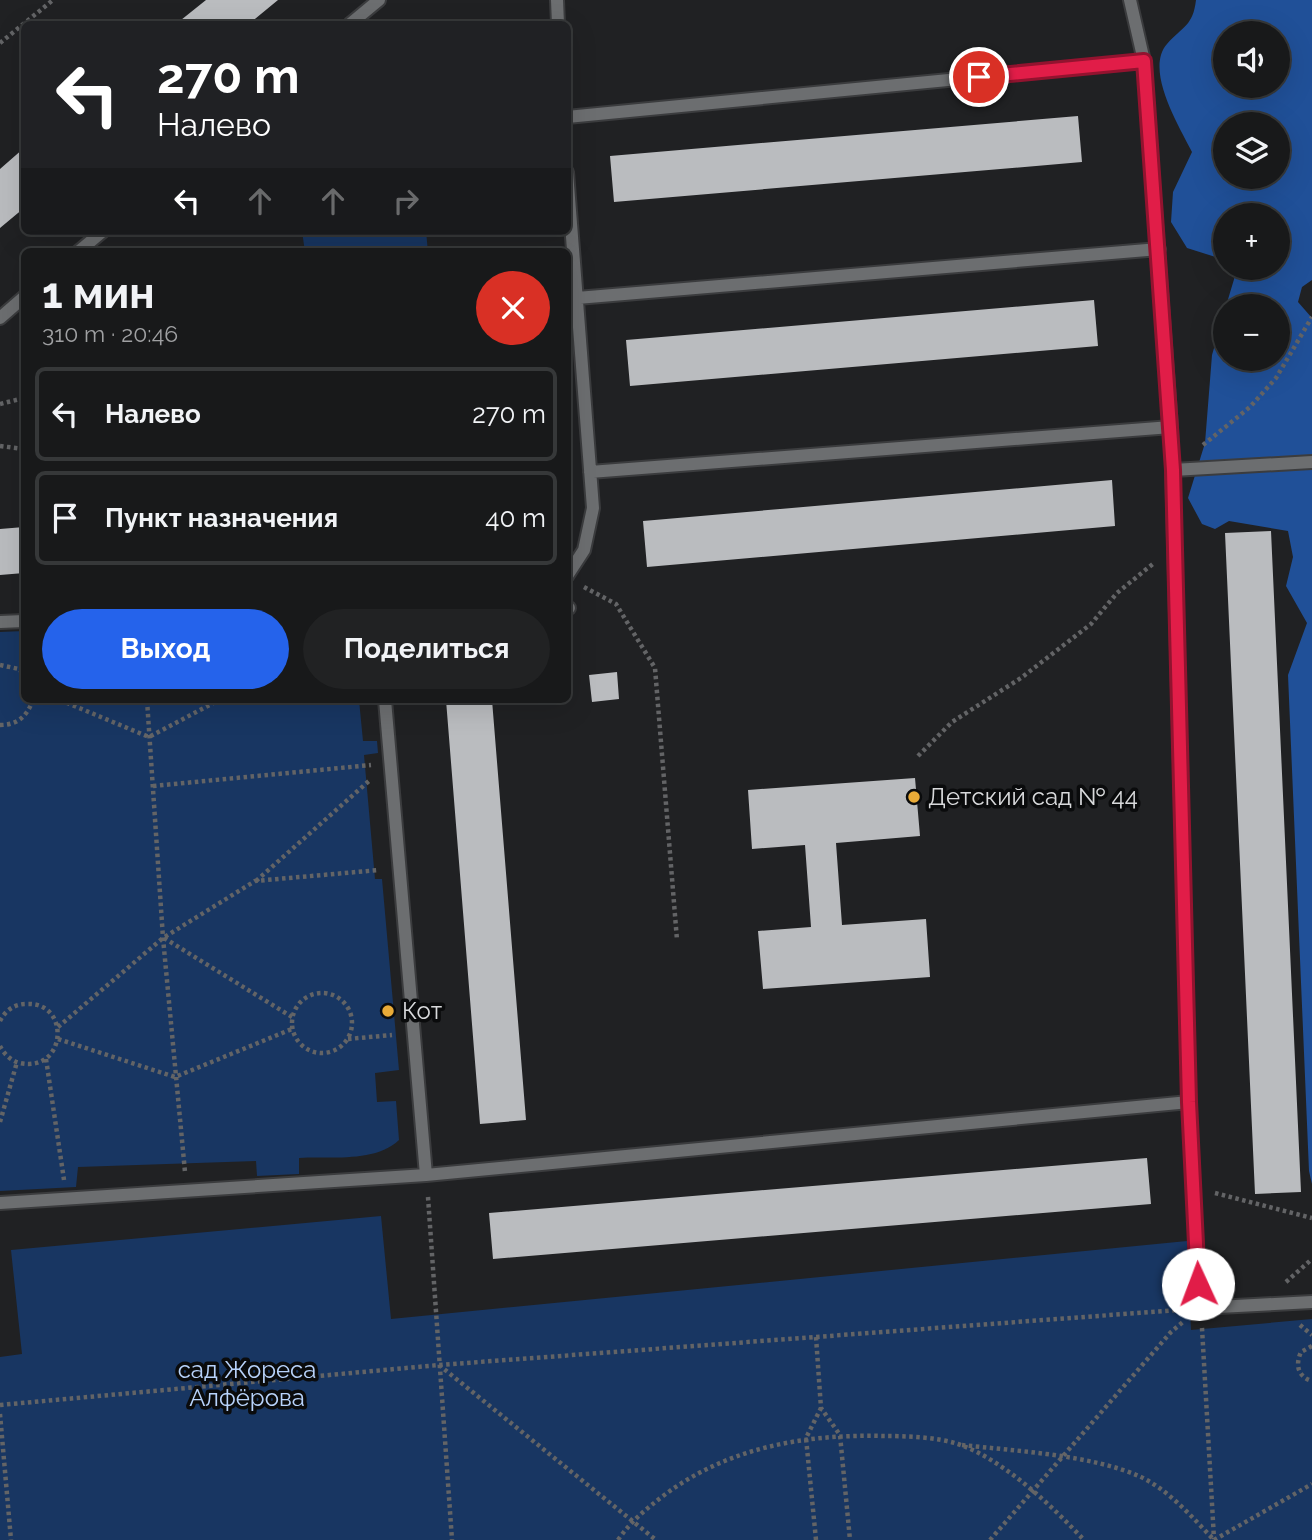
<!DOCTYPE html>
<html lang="ru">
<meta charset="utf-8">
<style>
body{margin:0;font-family:Raleway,sans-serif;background:#212223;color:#f1f3f6;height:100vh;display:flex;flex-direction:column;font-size:26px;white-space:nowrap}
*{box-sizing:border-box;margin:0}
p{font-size:23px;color:#9fa0a2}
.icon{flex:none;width:38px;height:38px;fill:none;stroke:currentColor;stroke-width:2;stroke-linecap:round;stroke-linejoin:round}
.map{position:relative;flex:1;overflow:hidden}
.details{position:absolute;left:21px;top:248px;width:550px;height:455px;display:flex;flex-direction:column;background:#18191a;border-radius:10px;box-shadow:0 7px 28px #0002,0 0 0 2px #363839}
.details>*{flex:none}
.banner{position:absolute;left:21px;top:21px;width:550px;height:214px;border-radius:10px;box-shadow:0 7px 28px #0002,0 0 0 2px #363839;background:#202124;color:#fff;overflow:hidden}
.buttons{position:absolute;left:1213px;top:21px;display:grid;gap:14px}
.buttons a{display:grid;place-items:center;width:77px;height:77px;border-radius:50%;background:#18191a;box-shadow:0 7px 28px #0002,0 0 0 2px #363839;font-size:35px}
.pin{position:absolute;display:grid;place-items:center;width:60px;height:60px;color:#fff;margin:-30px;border:4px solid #fff;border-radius:50%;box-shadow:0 2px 7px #0007}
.me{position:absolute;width:77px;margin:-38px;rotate:358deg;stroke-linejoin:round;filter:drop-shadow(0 0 5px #0008)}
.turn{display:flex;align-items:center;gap:24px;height:147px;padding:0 21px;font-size:32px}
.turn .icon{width:91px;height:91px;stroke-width:2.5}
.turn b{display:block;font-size:49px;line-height:60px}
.lanes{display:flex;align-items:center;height:66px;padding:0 21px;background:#0003;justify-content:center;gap:35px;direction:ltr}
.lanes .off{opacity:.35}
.round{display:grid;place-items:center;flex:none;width:74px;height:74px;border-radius:37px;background:#212223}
.summary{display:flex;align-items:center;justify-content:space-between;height:119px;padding:0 21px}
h1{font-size:42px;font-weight:700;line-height:52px}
.primary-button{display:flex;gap:14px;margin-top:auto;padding:14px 21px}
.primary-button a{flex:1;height:80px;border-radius:42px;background:#2563eb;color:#fff;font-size:28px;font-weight:700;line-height:80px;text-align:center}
.primary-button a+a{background:#212223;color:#f1f3f6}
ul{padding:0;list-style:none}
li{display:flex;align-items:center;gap:21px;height:94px;margin:0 14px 10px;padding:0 7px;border:4px solid #363839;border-radius:10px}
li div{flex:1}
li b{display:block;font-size:26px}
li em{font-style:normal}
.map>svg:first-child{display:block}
.green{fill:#183662}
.forest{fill:#205098;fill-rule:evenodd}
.building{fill:#babcbf}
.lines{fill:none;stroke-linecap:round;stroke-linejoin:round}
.service-casing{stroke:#3b3c3e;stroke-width:16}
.path{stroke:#636466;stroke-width:4.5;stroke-dasharray:3.5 3.5;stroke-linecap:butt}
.service{stroke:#6c6e70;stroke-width:12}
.route-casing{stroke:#92132f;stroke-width:18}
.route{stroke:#e11d48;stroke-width:12}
.poi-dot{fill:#e9ab38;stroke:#0a0b0c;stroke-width:2.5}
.labels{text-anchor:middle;stroke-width:7;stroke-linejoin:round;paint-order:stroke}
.poi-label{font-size:24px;fill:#d8d9db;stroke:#0a0b0c;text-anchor:start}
.park-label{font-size:24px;fill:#b8d3fb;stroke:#0a0b0c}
</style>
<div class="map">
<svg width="1312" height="1540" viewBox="0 0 1312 1540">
<rect width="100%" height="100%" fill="#202123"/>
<path class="green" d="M302 231H426L428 252H305Z
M24 631V700H359L363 741H377L378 753 364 755 375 879H382L399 1070 375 1073 377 1102 396 1101 399 1140C375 1163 330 1156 299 1158V1174L257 1176 256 1161 78 1167 76 1187 0 1191V632Z
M381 1216 391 1319 1187 1241 1191 1330 1312 1319V1540H0V1357L22 1354 11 1250Z"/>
<path class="forest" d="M1196 0H1312V280L1302 287 1298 302 1312 318V1184L1309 1171 1288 675 1307 623 1286 586 1293 557 1288 531 1229 521 1215 529 1202 524 1188 498 1205 443 1212 355 1225 310V359H1278V306H1226L1235 276 1232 268H1278V215H1225V260L1187 248 1171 222 1173 192 1192 152C1180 128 1144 70 1167 44 1183 26 1193 26 1196 0ZM1225 33H1278V86H1225ZM1225 124H1278V177H1225Z"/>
<path class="building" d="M206 0H278L249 24H176Z
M1078 116 1082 162 614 202 610 156Z
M24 148V208L0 228V169Z
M1094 300 1098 346 630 386 626 340Z
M1112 480 1115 526 647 567 643 521Z
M24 527V573L0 575V529Z
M1271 531 1301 1192 1255 1194 1225 533Z
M617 672 619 699 592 702 589 675Z
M446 700H492L526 1120 480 1124Z
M915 778 920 836 836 843 842 925 926 919 930 977 763 989 758 931 811 927 805 845 752 849 748 790Z
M1147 1158 1151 1204 493 1259 489 1213Z"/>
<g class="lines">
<g class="service-casing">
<path id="service" d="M557 0 558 24
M1130 0 1144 61 1171 427 1189 1102 1199 1308 1312 1302
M350 24 379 0
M567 117 1144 61
M567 172 593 508 584 550 567 576
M78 252 103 231
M577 298 1159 249
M0 318 24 297
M1173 470 1312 462
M590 472 1171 427
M567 608H569
M0 622 24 621
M385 700 426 1175
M0 1203 426 1175 1189 1102"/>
</g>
<path class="path" d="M0 43 53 0
M0 404 24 398
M1203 445 1250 407 1276 378 1312 317
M0 446 24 449
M584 587 616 604 655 668 677 940
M0 665 19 669 24 675
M60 700 149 737 219 700
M147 700 163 938 185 1172
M0 725C18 725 27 716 33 700
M918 756 952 722 1021 678 1091 624 1117 593 1154 563
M153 786 371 765
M256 881 370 780
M164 938 292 1017
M292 1023a30 30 0 1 1 60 0a30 30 0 1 1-60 0Z
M0 1021C5 1011 14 1004 26 1004 71 1001 67 1073 20 1063 11 1061 4 1054 0 1046
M58 1027 163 938 255 881 379 870
M58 1039 175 1077 292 1029
M348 1039 392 1035
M46 1059 64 1180
M0 1122 17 1062
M1215 1193 1312 1218
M428 1197 452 1540
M1286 1282 1312 1259
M1300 1325 1312 1335
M1202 1328 1214 1539
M816 1337 821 1408 840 1435 850 1540
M1312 1346 1301 1352C1295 1365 1298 1377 1312 1381
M439 1365 656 1540
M0 1405 439 1365 1178 1310
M0 1414 11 1540
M962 1445C1016 1451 1093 1455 1141 1477 1170 1491 1193 1518 1214 1540
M618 1540C631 1521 645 1510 663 1496 728 1447 805 1434 884 1436 907 1436 936 1437 958 1444 1004 1460 1051 1505 1084 1540
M816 1540 806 1438 821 1408
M990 1540 1171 1332 1184 1321
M1214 1540 1312 1484"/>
<use href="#service" class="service"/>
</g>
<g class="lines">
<g class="route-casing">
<path id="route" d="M979 77 1144 61 1173 470 1189 1102 1198 1284"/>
</g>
<use href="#route" class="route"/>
</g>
<g class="poi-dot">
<circle cx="914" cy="797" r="7"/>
<circle cx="388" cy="1011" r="7"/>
</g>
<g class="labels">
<g class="poi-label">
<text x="928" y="805">Детский сад № 44</text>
<text x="402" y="1019">Кот</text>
</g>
<g class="park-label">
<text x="247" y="1378">сад Жореса<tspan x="247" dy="28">Алфёрова</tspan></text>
</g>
</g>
</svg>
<div class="buttons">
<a><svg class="icon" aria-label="sound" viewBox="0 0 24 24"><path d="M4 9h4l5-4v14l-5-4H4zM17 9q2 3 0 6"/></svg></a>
<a><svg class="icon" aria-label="layers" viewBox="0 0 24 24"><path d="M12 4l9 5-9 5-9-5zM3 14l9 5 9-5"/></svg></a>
<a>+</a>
<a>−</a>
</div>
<div class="pin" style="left:979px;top:77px;background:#d93025"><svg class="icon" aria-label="arrive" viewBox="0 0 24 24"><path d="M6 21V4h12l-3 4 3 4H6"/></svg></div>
<svg class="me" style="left:1198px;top:1284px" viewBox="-20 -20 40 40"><circle r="19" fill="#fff"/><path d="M0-13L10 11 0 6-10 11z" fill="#e11d48"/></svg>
<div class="banner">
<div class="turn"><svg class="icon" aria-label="left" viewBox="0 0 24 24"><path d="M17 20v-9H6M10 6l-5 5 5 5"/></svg><div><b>270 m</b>Налево</div></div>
<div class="lanes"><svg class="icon" aria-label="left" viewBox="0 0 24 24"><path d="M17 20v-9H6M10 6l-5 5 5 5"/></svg><svg class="icon off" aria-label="ahead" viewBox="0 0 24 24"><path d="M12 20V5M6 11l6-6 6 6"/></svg><svg class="icon off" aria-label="ahead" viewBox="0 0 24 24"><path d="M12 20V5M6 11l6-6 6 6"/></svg><svg class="icon off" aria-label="right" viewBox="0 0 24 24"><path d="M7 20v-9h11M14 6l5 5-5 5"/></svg></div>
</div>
<section class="details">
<div class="summary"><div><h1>1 мин</h1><p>310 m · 20:46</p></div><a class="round" style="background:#d93025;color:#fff"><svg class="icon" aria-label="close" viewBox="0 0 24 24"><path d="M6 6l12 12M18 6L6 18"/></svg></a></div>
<ul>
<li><svg class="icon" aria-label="left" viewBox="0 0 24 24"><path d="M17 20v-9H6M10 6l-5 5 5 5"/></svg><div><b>Налево</b></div><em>270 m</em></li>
<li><svg class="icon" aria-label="arrive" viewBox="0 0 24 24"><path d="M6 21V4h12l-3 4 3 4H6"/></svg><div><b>Пункт назначения</b></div><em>40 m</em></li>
</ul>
<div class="primary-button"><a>Выход</a><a>Поделиться</a></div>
</section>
</div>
